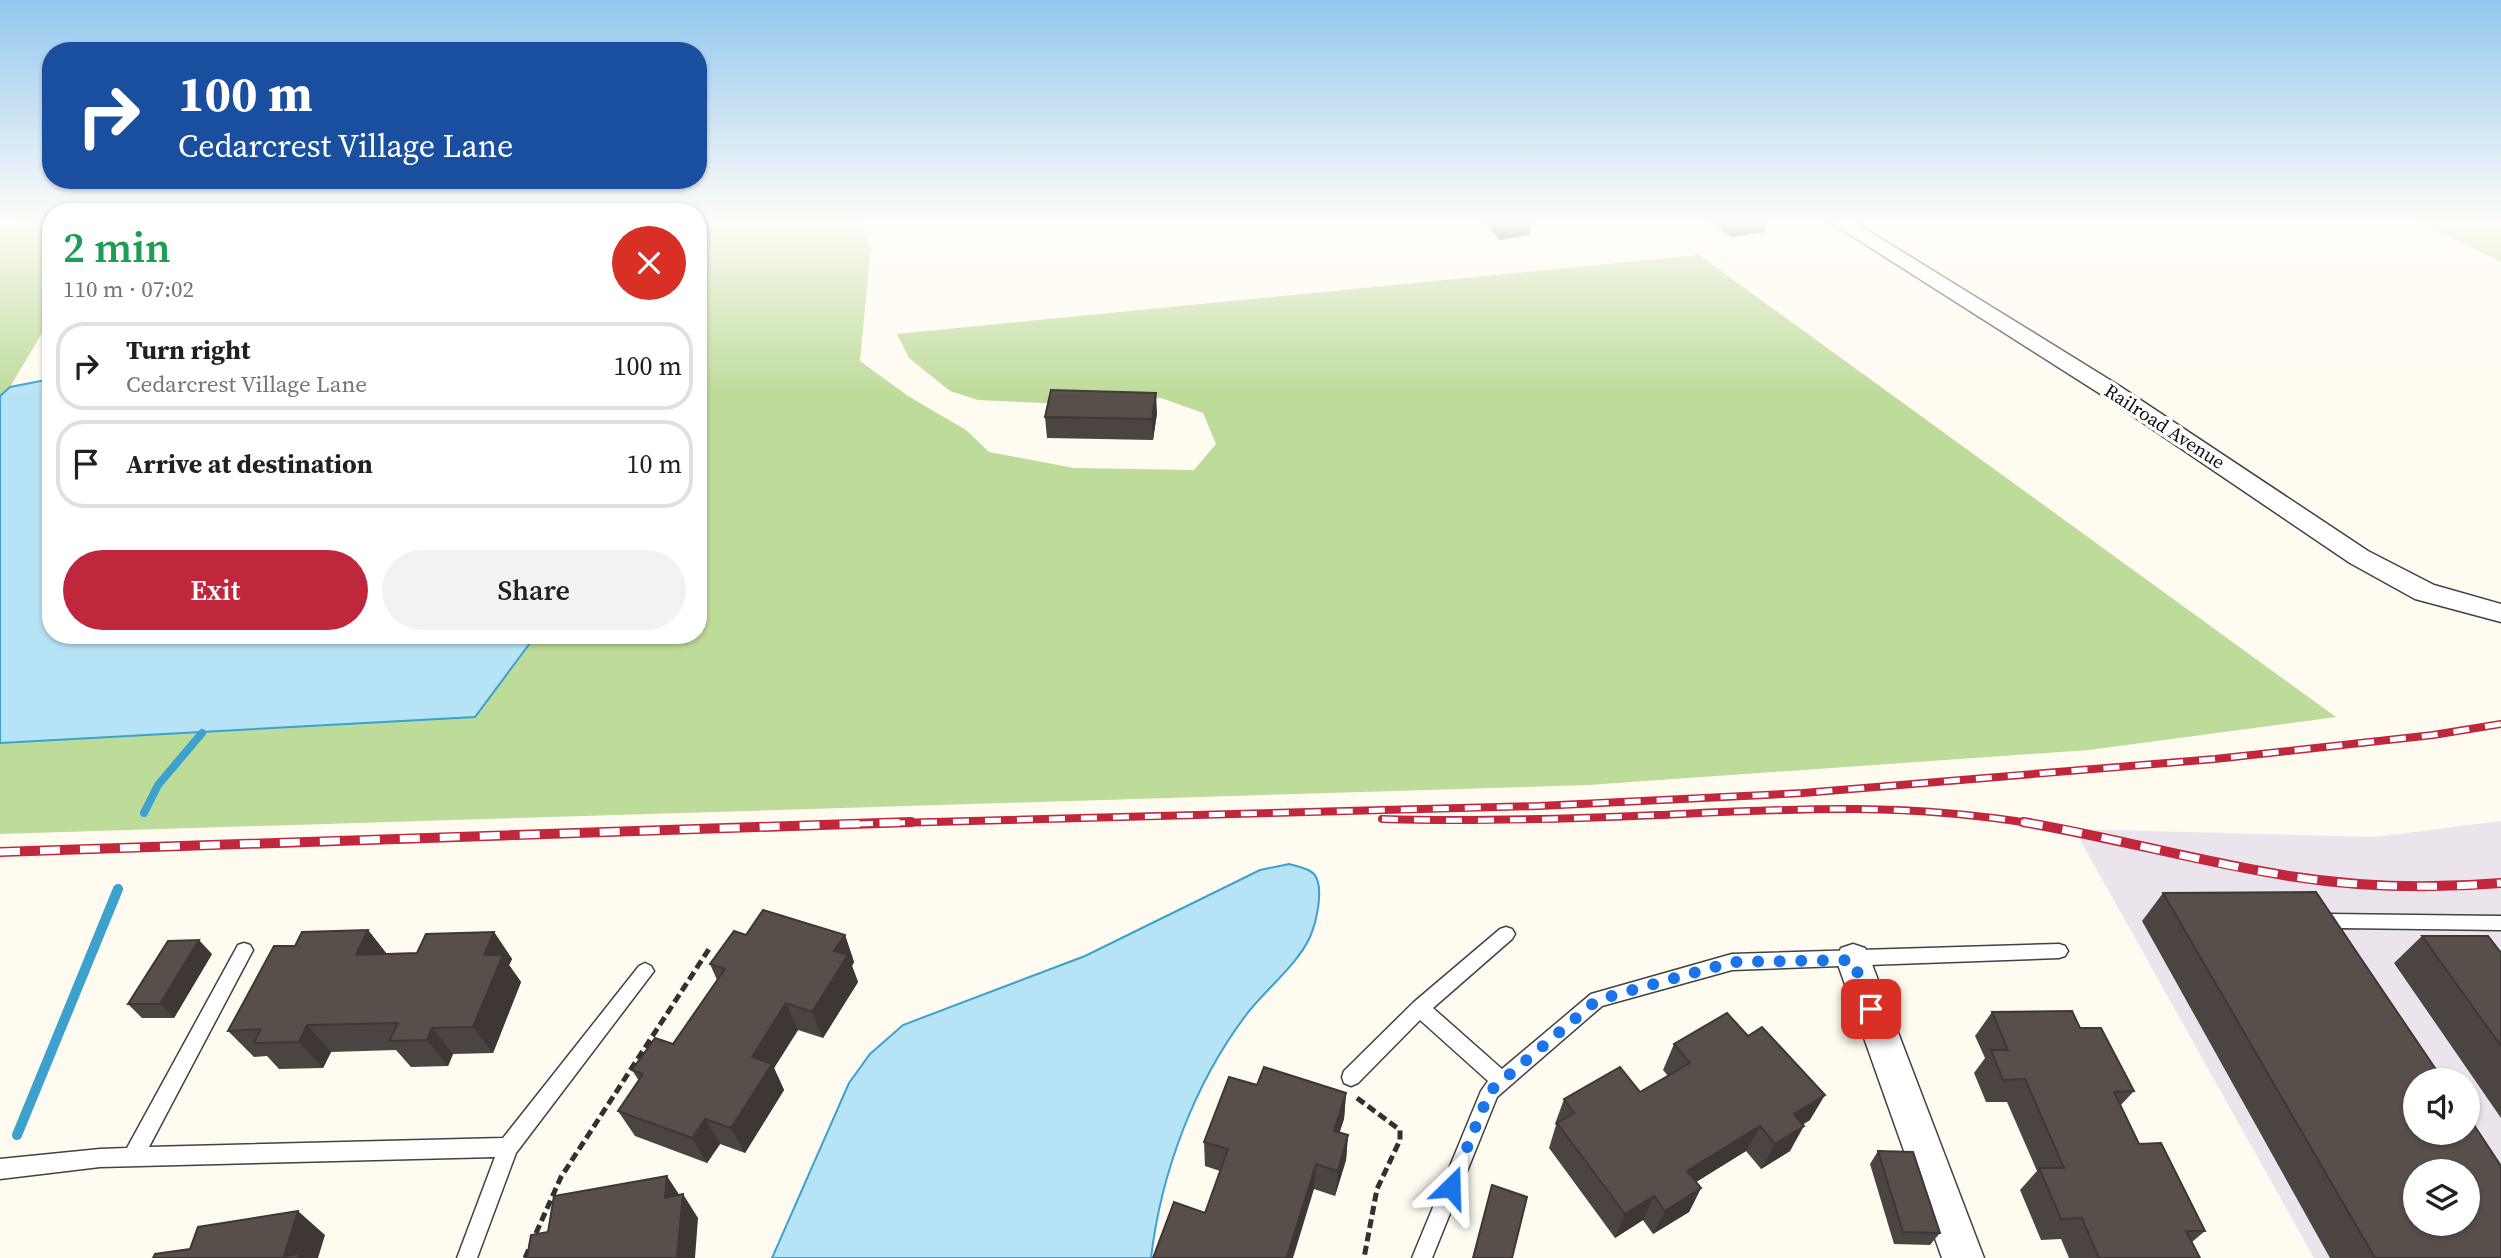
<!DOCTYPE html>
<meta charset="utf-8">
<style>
body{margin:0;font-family:"Source Serif 4",serif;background:#f2f2f2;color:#202124;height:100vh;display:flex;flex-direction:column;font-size:26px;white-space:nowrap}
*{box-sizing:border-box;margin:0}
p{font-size:23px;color:#757577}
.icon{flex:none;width:38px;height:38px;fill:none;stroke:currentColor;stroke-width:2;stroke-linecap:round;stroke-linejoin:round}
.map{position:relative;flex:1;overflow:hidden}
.side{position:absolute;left:42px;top:203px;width:665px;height:441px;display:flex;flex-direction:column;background:#fff;border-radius:28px;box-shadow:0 2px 5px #0004}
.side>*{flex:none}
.top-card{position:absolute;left:42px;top:42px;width:665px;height:147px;border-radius:28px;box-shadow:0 2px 5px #0004;background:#1a4fa0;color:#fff;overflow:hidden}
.buttons{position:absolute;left:2403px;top:1068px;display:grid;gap:14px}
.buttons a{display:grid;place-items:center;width:77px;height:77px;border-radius:50%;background:#fff;box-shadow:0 2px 5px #0004;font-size:35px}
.pin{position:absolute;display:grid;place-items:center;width:60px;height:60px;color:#fff;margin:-30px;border-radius:14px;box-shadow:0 4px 10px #0006}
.me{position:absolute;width:77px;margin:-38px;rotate:22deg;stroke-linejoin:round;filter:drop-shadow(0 0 5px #0008)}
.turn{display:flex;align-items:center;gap:24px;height:147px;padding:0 21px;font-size:32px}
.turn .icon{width:91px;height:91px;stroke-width:2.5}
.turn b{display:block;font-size:49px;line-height:60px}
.round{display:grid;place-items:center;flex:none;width:74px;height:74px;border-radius:37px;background:#f2f2f2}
.head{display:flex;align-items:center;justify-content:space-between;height:119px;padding:0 21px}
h1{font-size:42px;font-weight:600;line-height:52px;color:#1e9e55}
.button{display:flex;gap:14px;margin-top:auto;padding:14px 21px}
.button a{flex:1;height:80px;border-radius:42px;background:#c0263c;color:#fff;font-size:28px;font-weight:600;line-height:80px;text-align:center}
.button a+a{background:#f2f2f2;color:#202124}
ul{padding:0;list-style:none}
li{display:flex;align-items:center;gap:21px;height:88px;margin:0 14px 10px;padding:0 7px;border:4px solid #e0e0e0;border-radius:28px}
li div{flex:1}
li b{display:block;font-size:26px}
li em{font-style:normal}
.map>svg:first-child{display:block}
.industrial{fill:#ebe4ed;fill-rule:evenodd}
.forest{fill:#bddb99}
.water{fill:#b6e4f6;stroke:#3da1cd;stroke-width:2}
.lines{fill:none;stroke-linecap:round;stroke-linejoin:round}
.stream-far1{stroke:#3da1cd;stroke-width:8}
.stream{stroke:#3da1cd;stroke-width:10}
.lane-casing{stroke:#424242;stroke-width:3}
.street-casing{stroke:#424242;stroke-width:3}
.path{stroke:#313131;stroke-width:5;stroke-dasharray:9 4.5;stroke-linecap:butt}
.lane{fill:#fff;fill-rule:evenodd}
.street{fill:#fff;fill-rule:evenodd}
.rail-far1-casing{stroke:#c0263c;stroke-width:8}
.rail-casing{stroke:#c0263c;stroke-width:10}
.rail-far1{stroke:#fff;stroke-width:5;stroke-dasharray:16;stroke-linecap:butt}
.rail{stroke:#fff;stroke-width:7;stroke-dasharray:20;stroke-linecap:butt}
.wall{fill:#4c4440}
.shaded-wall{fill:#3e3734}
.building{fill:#584f4b;stroke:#3e3734;stroke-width:2;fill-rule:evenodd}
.route{stroke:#1a73e8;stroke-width:12;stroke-dasharray:0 21.6}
.labels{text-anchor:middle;stroke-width:7;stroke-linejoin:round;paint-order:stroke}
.street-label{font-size:19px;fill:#0f0f0f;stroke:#fff}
</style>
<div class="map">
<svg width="2501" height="1258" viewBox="0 0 2501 1258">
<rect width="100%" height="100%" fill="#fffbf1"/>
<path class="industrial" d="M2501 821V1258H2314L2074 829 2375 837ZM2415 1080H2468V1132H2415ZM2415 1171H2468V1223H2415Z"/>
<path class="forest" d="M27 220H51V318L10 387 0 396V230Z
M698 220H859L871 248 860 361 908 396 966 430 989 452 1074 468 1194 470 1216 444 1203 413 1161 398 1043 403 978 400 950 391 909 358 897 334 1699 255 2336 717 2089 750 1588 785 0 834V743L475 717 536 635H698Z
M2413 220H2501V262Z"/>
<path class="water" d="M51 379V635H536L475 717 0 743V396L10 387Z
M1289 864C1296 866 1309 868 1314 874 1325 887 1316 923 1310 937 1298 964 1264 991 1246 1015 1194 1084 1161 1173 1151 1258H772L849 1083 870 1054 903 1025 1085 956 1260 870Z"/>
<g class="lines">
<path class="stream-far1" d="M144 813 158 785 202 733"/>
<path class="stream" d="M17 1135 118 889"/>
<g class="lane-casing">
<path id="lane" d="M2328 914 2501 916V930L2342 928 2340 935C2328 939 2324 931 2319 921L2322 916Z
M1506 927 1512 929 1515 934 1512 939 1433 1008 1502 1069 1591 994 1732 954 2059 944 2065 946 2068 951 2065 956 2059 958 1732 970 1602 1006 1497 1097 1432 1258H1412L1481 1091 1488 1081 1420 1020 1358 1083 1351 1086 1344 1083 1342 1077 1344 1071 1414 1002 1500 929Z
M244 943 250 945 253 950 149 1147 503 1138 639 966 645 963 651 966 654 971 516 1153 477 1258H457L495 1157 100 1167 0 1179V1159L100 1149 127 1148 238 945Z"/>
</g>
<g class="street-casing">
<path id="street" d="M1827 220H1851L2118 385 2368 551 2434 585 2501 604V622L2415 599 2350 563 2102 395Z
M1853 944 1865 948 1870 959 1984 1258H1942L1836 959 1841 948Z"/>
</g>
<path class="path" d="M1357 1098 1400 1130V1140L1377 1189 1364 1258
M525 1258 561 1177 709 949"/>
<use href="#lane" class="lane"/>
<use href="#street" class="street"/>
<g class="rail-far1-casing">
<path id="rail-far1" d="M1382 819C1474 822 1566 819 1658 815 1790 809 1902 802 2034 824
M857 824 1539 806 1803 793 2215 759 2433 735 2501 724"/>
</g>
<g class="rail-casing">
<path id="rail" d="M2023 822C2112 837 2200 862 2289 876 2359 887 2430 889 2501 883
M0 852 911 822"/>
</g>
<use href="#rail-far1" class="rail-far1"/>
<use href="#rail" class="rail"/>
</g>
<path class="wall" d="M1483 220H1529V235L1499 240Z
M1707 220H1767L1764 232 1731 237Z
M1157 413 1153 440 1047 438 1045 417Z
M2163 893 2501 1258H2330L2142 921Z
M368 930 387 954 417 953 494 932 512 959 509 965 521 982 493 1053 453 1054 448 1066 411 1067 396 1050 331 1052 323 1068 279 1069 267 1056 254 1057 228 1031 295 946Z
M746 935H845L854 962 852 966 858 982 823 1038 798 1030 774 1068 784 1090 745 1153 720 1144 707 1163 635 1136 618 1111 639 1081 632 1070 673 1044 717 980 710 964Z
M2422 936 2501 953V1118L2394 963Z
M212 954 174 1018H142L128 1004Z
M1992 1012 2080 1028 2134 1091 2120 1106 2139 1144 2205 1231 2192 1242 2200 1258H2069L2061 1239 2041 1240 2020 1190 2037 1171 2007 1102H1986L1974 1073 1985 1058 1975 1036Z
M1674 1044 1810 1120 1803 1124 1790 1151 1761 1169 1746 1151 1696 1182 1701 1188 1689 1212 1653 1234 1643 1220 1615 1238 1549 1148 1556 1125 1555 1124 1564 1099 1640 1092 1668 1076 1663 1070Z
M1257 1085 1346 1093 1344 1119 1339 1132 1348 1135 1346 1160 1335 1196 1314 1189 1205 1213 1220 1171 1205 1166 1204 1142Z
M1878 1151 1940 1233 1930 1245 1894 1244 1870 1164Z"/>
<path class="shaded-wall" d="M1760 220H1767L1764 232 1731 237 1735 224Z
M1531 223 1529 235 1499 240 1501 227Z
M1156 393 1157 413 1153 440 1152 419Z
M368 930 389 957 356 955Z
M494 932 512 959 509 965 521 982 493 1053 473 1027 484 955Z
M845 935 854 962 852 966 858 982 823 1038 812 1012 834 951Z
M199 940 212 954 174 1018 160 1004Z
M786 1003 798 1030 774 1068 784 1090 745 1153 731 1128 752 1057Z
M307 1025 331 1052 323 1068 299 1042Z
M432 1028 453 1054 448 1066 427 1040Z
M1346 1093 1344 1119 1332 1156 1334 1131Z
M1825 1095 1810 1120 1780 1139 1794 1114Z
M705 1119 720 1144 707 1163 692 1138Z
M1760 1126 1746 1151 1675 1195 1687 1171Z
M1804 1126 1790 1151 1761 1169 1775 1144Z
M1348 1135 1346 1160 1335 1196 1338 1171Z
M1316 1164 1314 1189 1293 1258H1287Z
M667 1176 682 1199 683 1194 698 1218 695 1258H677L665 1198Z
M1701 1188 1689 1212 1653 1234 1665 1211Z
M1654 1196 1643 1220 1615 1238 1625 1214Z
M298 1211 325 1235 318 1258H286L284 1256Z"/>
<path class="building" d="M1495 220H1529L1531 223 1501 227Z
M1729 220H1760L1735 224Z
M1051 390 1156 393 1152 419 1045 417Z
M2316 892 2443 1080H2415V1132H2468V1116L2501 1166V1258H2375L2163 893ZM2415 1171H2468V1223H2415Z
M763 910 845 935 834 951 848 955 812 1012 786 1003 752 1057 772 1064 731 1128 705 1119 692 1138 618 1111 643 1074 632 1070 655 1038 673 1044 725 969 710 964 734 931 746 935Z
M368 930 356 955 417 953 426 934 494 932 484 955H503L473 1027 432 1028 427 1040 389 1041 398 1023 307 1025 299 1042 254 1043 261 1029 228 1031 274 946H295L302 932Z
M2422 936H2488L2501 953V1046Z
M199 940 160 1004H128L168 941Z
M2072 1011 2080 1028H2101L2134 1091 2114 1092 2139 1144 2161 1143 2205 1231H2186L2200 1258H2099L2082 1218 2061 1219 2039 1168H2064L2025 1079 2003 1080 1991 1050H2008L1992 1012Z
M1727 1013 1748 1036 1762 1027 1825 1095 1794 1114 1804 1126 1775 1144 1760 1126 1687 1171 1701 1188 1665 1211 1654 1196 1625 1214 1557 1123 1574 1113 1564 1099 1620 1067 1640 1092 1690 1063 1674 1044Z
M1264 1067 1346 1093 1334 1131 1348 1135 1338 1171 1316 1164 1287 1257 1289 1258H1153L1174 1202 1205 1213 1228 1149 1204 1142 1229 1077 1257 1085Z
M1878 1151 1913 1152 1940 1233 1903 1232Z
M667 1176 665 1198 683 1194 677 1258H527L531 1235 548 1232 554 1196Z
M1492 1185 1527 1197 1512 1258H1473Z
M298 1211 284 1256 300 1254 298 1258H153L155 1254 190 1249 198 1227Z"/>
<linearGradient id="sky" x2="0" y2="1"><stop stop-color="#94c7ee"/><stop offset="0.56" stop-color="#fffdf9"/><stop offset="1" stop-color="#fffdf9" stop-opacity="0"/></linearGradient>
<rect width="2501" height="396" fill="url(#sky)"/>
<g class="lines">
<path class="route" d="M1451 1187 1490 1091 1597 1000 1732 962 1853 960 1871 1009"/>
</g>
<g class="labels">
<g class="street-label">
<text transform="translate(2165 426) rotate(33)" y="7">Railroad Avenue</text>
</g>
</g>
</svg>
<div class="buttons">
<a><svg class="icon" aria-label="sound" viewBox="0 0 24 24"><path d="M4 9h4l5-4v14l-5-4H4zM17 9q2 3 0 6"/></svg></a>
<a><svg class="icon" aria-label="layers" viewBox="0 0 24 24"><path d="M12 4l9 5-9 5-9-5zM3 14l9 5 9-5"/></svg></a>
</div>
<div class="pin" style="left:1871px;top:1009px;background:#d93025"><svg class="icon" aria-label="arrive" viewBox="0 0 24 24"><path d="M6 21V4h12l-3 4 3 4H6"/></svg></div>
<svg class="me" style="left:1451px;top:1187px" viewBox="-20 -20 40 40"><path d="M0-17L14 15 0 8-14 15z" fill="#1a73e8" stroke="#fff" stroke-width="4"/></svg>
<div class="top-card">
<div class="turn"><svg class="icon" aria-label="right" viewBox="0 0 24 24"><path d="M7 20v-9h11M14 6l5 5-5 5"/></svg><div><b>100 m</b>Cedarcrest Village Lane</div></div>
</div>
<section class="side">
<div class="head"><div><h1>2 min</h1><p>110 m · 07:02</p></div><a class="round" style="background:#d93025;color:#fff"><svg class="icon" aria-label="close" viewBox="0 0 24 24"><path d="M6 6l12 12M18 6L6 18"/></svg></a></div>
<ul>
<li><svg class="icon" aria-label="right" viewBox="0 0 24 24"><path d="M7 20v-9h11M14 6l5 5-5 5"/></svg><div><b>Turn right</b><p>Cedarcrest Village Lane</p></div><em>100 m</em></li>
<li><svg class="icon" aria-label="arrive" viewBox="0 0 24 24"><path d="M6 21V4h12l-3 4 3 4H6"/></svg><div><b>Arrive at destination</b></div><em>10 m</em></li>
</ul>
<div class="button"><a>Exit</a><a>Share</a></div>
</section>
</div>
